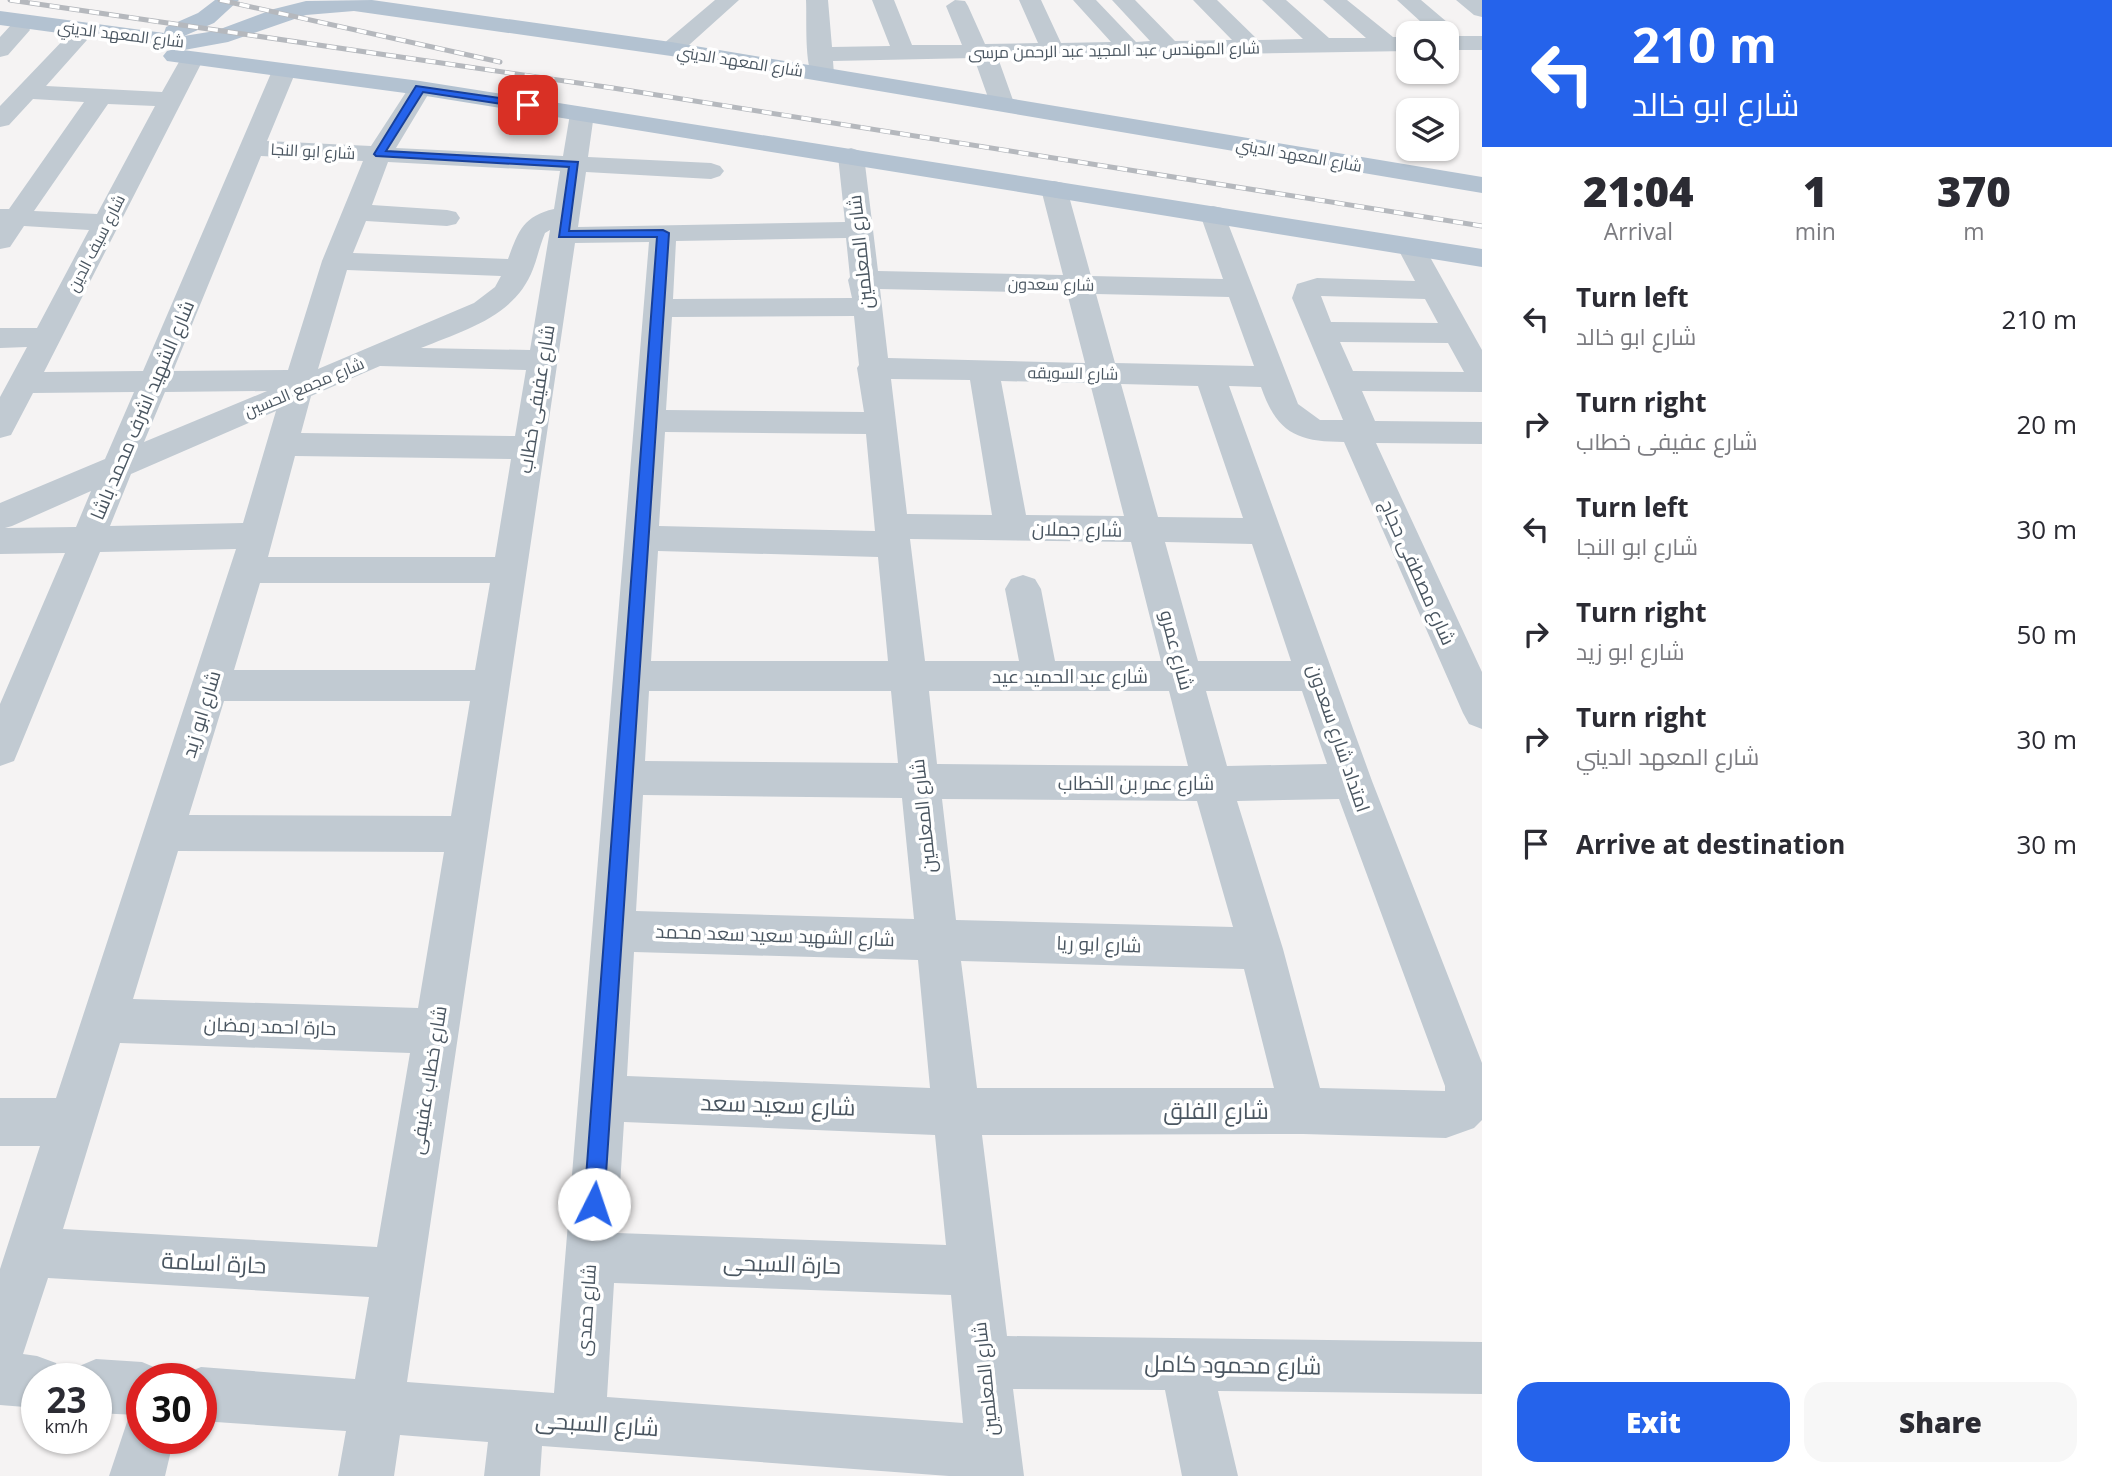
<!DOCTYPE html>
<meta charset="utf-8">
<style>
body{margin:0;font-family:"Open Sans",Cairo,sans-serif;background:#f7f7f7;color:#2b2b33;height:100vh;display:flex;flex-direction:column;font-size:26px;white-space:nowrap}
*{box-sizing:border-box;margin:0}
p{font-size:23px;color:#7c7c81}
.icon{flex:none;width:38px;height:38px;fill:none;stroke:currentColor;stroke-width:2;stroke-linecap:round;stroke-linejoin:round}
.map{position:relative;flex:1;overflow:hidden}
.panel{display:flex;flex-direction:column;background:#fff;width:630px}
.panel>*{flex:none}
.banner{background:#2563eb;color:#fff;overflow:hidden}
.controls{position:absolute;left:1396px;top:21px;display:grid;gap:14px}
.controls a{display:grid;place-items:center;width:63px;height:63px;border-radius:14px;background:#fff;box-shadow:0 2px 5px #0004;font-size:35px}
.speed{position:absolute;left:21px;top:1363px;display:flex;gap:14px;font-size:35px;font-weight:700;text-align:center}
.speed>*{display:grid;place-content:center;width:91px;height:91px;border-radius:50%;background:#fff;box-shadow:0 2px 5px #0004;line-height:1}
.speed small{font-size:18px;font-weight:400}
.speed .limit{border:10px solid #d22;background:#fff;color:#111}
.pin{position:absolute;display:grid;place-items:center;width:60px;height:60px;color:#fff;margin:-30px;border-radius:14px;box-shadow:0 4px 10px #0006}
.me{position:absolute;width:77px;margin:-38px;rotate:4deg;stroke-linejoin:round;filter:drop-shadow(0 0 5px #0008)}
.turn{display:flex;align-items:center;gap:24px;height:147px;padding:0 35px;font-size:32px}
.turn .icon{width:91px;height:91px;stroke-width:2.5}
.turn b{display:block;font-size:49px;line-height:60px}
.eta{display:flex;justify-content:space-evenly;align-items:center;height:119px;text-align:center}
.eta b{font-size:42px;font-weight:800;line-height:49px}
.cta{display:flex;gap:14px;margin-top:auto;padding:14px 35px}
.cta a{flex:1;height:80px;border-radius:21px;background:#2563eb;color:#fff;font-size:28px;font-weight:800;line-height:80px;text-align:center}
.cta a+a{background:#f7f7f7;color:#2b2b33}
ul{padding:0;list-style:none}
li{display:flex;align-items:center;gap:21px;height:105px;padding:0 35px}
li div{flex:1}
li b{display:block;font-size:26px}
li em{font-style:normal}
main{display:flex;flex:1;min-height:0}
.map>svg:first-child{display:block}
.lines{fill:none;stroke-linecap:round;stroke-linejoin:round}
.minor{fill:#c1cad2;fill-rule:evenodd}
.major{fill:#b3c2d1;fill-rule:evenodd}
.rail-casing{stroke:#b5b8bd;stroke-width:5}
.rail{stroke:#fff;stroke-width:3.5;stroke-dasharray:10;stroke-linecap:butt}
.route{fill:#2563eb;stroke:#184099;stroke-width:2}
.labels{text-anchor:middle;stroke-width:7;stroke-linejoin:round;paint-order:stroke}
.far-street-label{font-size:16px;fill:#4a5661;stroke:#fff}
.street-label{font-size:19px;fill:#4a5661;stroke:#fff}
.near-street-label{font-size:23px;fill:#4a5661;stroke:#fff}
</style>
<main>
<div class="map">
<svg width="1482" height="1476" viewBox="0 0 1482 1476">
<rect width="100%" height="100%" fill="#f5f3f3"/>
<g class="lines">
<path class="minor" d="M715 0H739L679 54H663L659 49 663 44Z
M806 0H828L832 47 890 46 872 0H894L912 45H962L946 6 955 0 965 1 968 6 985 44 1038 43 1019 0H1041L1061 43 1111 42 1073 0H1096L1136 42 1150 41 1112 0H1135L1175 41 1232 40 1193 0H1217L1258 40 1303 39 1262 0H1286L1329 38H1366L1323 0H1347L1393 37H1409V51L998 58 1014 103 1011 108 1002 110 993 108 990 103 974 58 833 61 834 74 830 79H814C804 66 807 19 806 0Z
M1397 0H1421L1454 28 1457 33 1455 36H1482V50H1447V33H1433Z
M1456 0H1482V17L1474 15Z
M19 23 27 25 30 30 8 55 0 57V37L11 25Z
M76 33 84 35 87 40 46 86 162 92 184 53H200L204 58 44 372 143 371 272 71 276 66H292L296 71 267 141 371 146 412 83H428L432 88 396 148 563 156 570 114 573 109 582 107 591 109 594 114 588 157 711 163 720 166 724 171 720 176 711 179 586 172 578 227 845 222 838 156 842 151 851 148 860 151 864 156 878 271 1063 275 1041 189 1045 183 1054 181 1063 183 1067 189 1091 276 1223 279 1200 214 1204 208 1213 206 1222 208 1298 404 1320 420H1343L1292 298 1297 284 1317 278 1415 281 1397 247 1401 241 1411 239 1421 241 1482 350V392L1362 391 1375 421 1482 422V444L1376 443 1482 672V729L1469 724 1463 713 1344 442C1297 442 1277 433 1261 387L1229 386 1372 781 1482 1063V1120L1474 1128 1446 1138 1303 1134 982 1135 1007 1336 1482 1342V1394L1218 1391 1238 1476H1182L1165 1390 1013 1389 1024 1476H949L542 1446 540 1476H484L488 1442 400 1435 394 1476H338L346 1431 201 1421V1379H181L182 1375 201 1367 355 1379 369 1297 48 1278 23 1354 37 1356 56 1363 62 1379H37V1408L0 1405V1269L40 1146H0V1098H56L236 549 100 552 19 749 14 761 0 766V704L65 553 0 554V503L105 459 134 392 33 393 11 435 0 438V397L27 347 0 348V328H37L89 230 24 226 10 247 0 249V209H9L84 102 33 99 9 125 0 127V106L68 35ZM108 104 155 106 97 214 34 211ZM261 156 363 161 322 261 288 370 173 371ZM388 162 560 171 554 209C523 216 518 232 508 259L353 253 366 221 447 226 456 224 460 218 456 212 447 210 372 205ZM550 230 530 350 421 348C464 330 515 317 533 269 537 259 540 245 545 233ZM846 238 850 277 848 280 852 298 673 299 676 241ZM649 242 554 1393 407 1382 575 243ZM347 270 501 276 495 287 474 303 318 369ZM880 289 1067 293 1085 363 888 358ZM1096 294 1229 297 1254 366 1115 363ZM1321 296 1425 299 1438 323 1331 322ZM854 316 859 365 857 368 864 412 666 410 672 317ZM1340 342 1448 343 1464 372 1353 371ZM380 366 526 370 515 436 301 433 311 396ZM891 379 970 380 992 515 907 514ZM1001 381 1090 383 1124 516 1026 515ZM1121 384 1198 386 1243 518 1158 517ZM267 391 144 442 165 392ZM276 411 243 523 110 526 131 474ZM665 432 866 434 875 531 659 526ZM295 456 511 459 495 557H268ZM91 491 76 527 5 528 12 526ZM910 539 1131 542 1161 661H1055L1041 589 1035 579 1023 575 1011 579 1005 589 1019 661H925ZM1165 542 1252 544 1291 661H1198ZM658 551 878 557 888 661H651ZM260 583H490L475 670H234ZM649 691H891L898 763 645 761ZM929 691H1169L1188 766 937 764ZM1206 691H1302L1327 764 1227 766ZM224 701H470L451 816 189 815ZM643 795 902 798 914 919 636 911ZM942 799 1197 801 1233 927 956 920ZM1339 799 1445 1086V1091L1320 1088 1283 949 1237 801ZM178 851 444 852 418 1008 133 999ZM634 952 918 960 930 1088 627 1076ZM961 961 1244 969 1274 1088H977ZM120 1043 410 1053 377 1247 63 1229ZM624 1122 935 1135 946 1245 617 1233ZM614 1283 951 1295 963 1423 607 1397Z
M96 1359 142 1362 161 1370 164 1379H142V1438H174L165 1476H109L128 1419 137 1415 96 1413V1379H72L77 1367Z"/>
<path class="major" d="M215 0H239L214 23 184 36 215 31 274 9 306 1 372 0 671 42 1482 177V193L671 56 354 11 306 15 228 42 184 50 0 25V11L164 33 166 27 198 13Z
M175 49 420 81 1482 249V267L420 95 167 61 163 56 167 51Z"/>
<g class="rail-casing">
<path id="rail" d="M10 0 613 88 1482 226
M220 0 500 62"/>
</g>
<use href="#rail" class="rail"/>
</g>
<path class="route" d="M416 86 528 102 533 105 528 108 423 92 386 151 578 162 569 231 663 230 669 233 604 1204 601 1211 594 1214 587 1211 584 1204 657 237H559L569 167 376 156 374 154Z"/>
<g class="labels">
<g class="far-street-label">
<text transform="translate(121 34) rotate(7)" y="6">شارع المعهد الديني</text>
<text transform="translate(1114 50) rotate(-1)" y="6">شارع المهندس عبد المجيد عبد الرحمن مرسى</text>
<text transform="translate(740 61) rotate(9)" y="6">شارع المعهد الديني</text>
<text transform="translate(313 151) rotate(3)" y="6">شارع ابو النجا</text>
<text transform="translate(1299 155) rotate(10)" y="6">شارع المعهد الديني</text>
<text transform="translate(96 243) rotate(-63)" y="6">شارع سيف الدين</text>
<text transform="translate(1051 284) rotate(1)" y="6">شارع سعدون</text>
<text transform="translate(1073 373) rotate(1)" y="6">شارع السويقه</text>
<text transform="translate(304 387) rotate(-23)" y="6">شارع مجمع الحسين</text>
</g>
<g class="street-label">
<text transform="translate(860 252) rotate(-96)" y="7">شارع المعلمين</text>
<text transform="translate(536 399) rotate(-81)" y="7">شارع عفيفى خطاب</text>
<text transform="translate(142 410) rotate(-67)" y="7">شارع الشهيد اشرف محمد باشا</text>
<text transform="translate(1077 529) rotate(1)" y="7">شارع جملان</text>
<text transform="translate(1418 572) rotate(66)" y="7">شارع مصطفى حجاج</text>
<text transform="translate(1177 650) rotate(75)" y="7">شارع عمرو</text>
<text x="1070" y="683">شارع عبد الحميد عيد</text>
<text transform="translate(201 714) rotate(-73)" y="7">شارع ابو زيد</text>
<text transform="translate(1339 738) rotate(71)" y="7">امتداد شارع سعدون</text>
<text x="1136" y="790">شارع عمر بن الخطاب</text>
<text transform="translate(923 816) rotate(-96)" y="7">شارع المعلمين</text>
<text transform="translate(775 935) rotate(2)" y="7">شارع الشهيد سعيد سعد محمد</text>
<text transform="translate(1099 944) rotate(2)" y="7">شارع ابو ريا</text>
<text transform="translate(270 1026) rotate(2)" y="7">حارة احمد رمضان</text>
<text transform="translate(428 1080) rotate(-81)" y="7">شارع خطاب عفيفى</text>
<text transform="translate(586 1310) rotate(-86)" y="7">شارع حمدى</text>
<text transform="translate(985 1379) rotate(-96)" y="7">شارع المعلمين</text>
</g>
<g class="near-street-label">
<text transform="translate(778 1105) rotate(2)" y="8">شارع سعيد سعد</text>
<text x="1216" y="1119">شارع الفلق</text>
<text transform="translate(214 1263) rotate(3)" y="8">حارة اسامة</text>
<text transform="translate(782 1264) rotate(2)" y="8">حارة السبحى</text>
<text transform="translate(1233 1365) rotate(1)" y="8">شارع محمود كامل</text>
<text transform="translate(597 1424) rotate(4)" y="8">شارع السبحى</text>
</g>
</g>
</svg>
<div class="controls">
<a><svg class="icon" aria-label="search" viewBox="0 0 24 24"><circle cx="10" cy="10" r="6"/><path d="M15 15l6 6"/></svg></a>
<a><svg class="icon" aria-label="layers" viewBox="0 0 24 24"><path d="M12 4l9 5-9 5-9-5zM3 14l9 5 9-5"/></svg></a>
</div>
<div class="speed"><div>23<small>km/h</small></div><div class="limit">30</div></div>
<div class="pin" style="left:528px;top:105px;background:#d93025"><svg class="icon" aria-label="arrive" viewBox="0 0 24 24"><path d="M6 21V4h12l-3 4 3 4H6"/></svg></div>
<svg class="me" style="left:594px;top:1204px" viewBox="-20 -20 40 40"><circle r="19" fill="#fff"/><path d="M0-13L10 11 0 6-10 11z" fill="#2563eb"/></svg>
</div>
<section class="panel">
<div class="banner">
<div class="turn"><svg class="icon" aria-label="left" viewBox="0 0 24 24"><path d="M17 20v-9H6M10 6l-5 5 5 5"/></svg><div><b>210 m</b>شارع ابو خالد</div></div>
</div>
<div class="eta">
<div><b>21:04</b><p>Arrival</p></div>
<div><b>1</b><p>min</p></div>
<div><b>370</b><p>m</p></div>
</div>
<ul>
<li><svg class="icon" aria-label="left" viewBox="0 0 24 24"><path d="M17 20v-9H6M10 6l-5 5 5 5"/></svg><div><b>Turn left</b><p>شارع ابو خالد</p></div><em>210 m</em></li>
<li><svg class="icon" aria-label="right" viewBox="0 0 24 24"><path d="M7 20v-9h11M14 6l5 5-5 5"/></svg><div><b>Turn right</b><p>شارع عفيفى خطاب</p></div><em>20 m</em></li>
<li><svg class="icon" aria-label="left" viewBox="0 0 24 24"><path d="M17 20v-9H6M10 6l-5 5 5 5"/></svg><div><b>Turn left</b><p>شارع ابو النجا</p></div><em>30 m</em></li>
<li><svg class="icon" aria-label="right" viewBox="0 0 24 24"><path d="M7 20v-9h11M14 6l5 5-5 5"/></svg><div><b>Turn right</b><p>شارع ابو زيد</p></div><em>50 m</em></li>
<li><svg class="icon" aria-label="right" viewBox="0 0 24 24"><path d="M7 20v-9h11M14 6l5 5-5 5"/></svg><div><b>Turn right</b><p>شارع المعهد الديني</p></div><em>30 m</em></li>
<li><svg class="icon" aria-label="arrive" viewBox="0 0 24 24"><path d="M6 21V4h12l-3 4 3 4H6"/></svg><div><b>Arrive at destination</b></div><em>30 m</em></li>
</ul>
<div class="cta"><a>Exit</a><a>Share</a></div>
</section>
</main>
